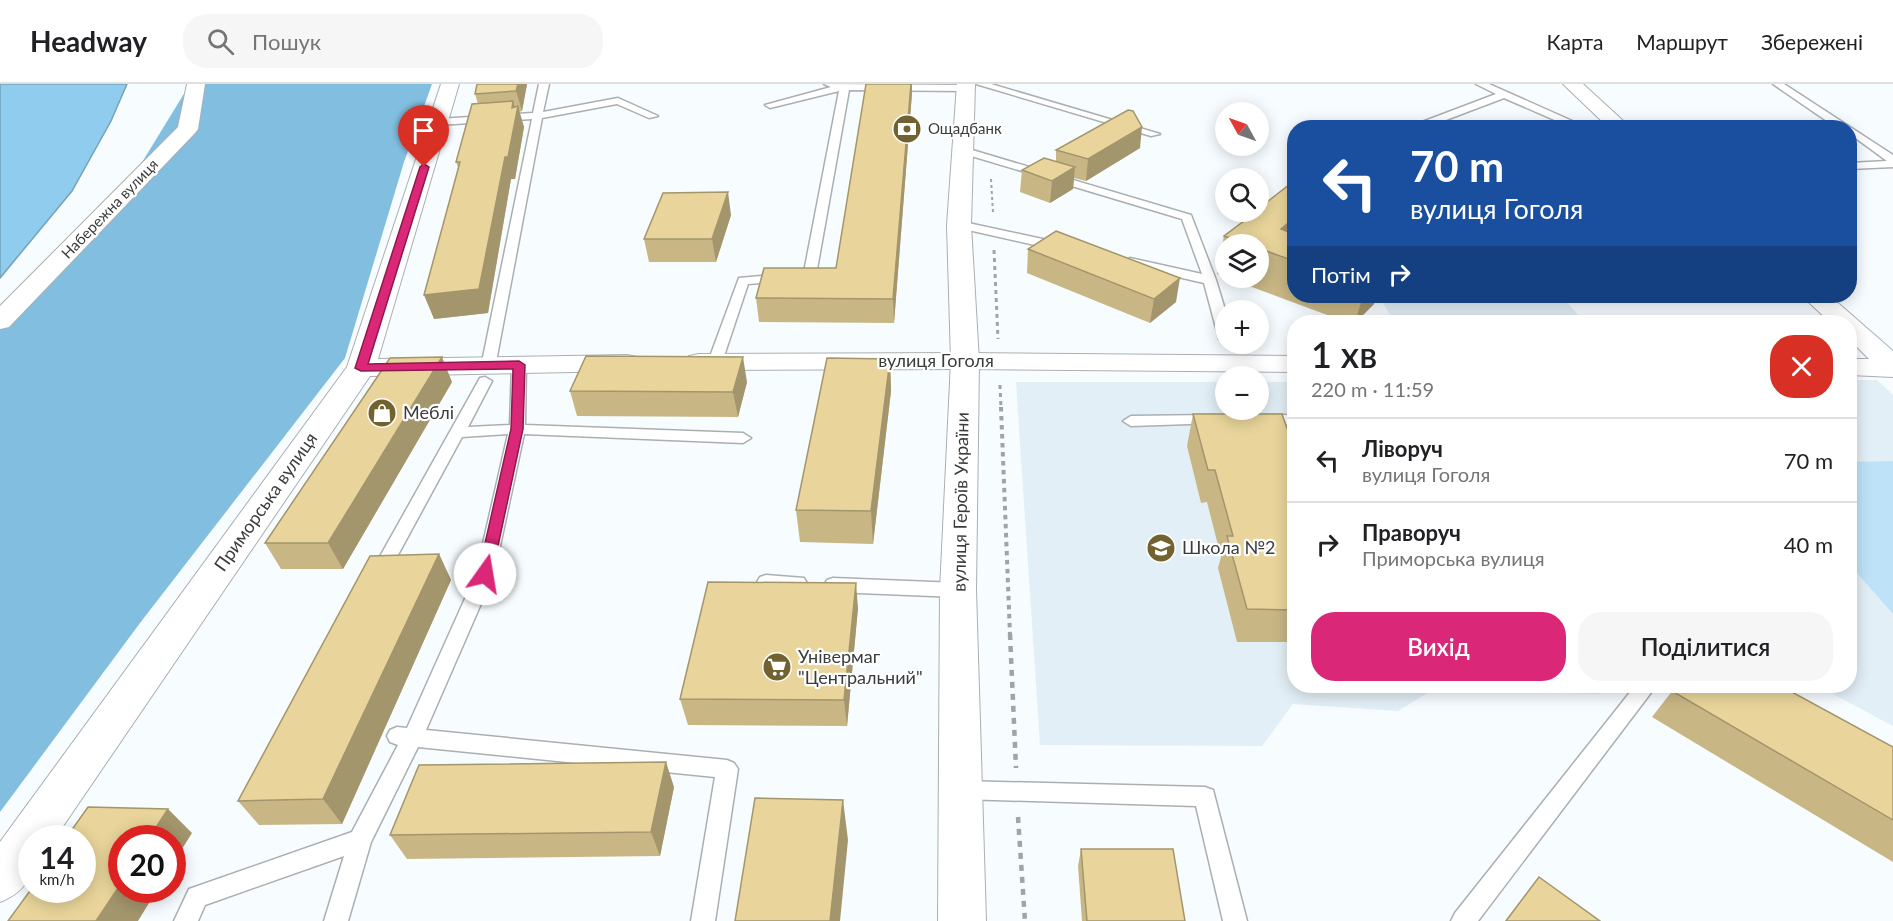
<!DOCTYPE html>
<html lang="uk">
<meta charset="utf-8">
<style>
body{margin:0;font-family:Lato,sans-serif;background:#f6f6f6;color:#202124;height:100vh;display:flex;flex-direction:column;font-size:22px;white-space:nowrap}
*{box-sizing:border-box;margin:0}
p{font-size:20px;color:#757577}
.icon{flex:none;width:33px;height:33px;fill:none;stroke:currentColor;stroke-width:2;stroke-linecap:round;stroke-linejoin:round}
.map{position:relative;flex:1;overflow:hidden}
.sheet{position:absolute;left:1287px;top:231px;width:570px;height:378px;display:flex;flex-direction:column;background:#fff;border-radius:24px;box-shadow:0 3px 15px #0003}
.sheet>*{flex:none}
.top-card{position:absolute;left:1287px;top:36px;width:570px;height:183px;border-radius:24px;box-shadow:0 3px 15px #0003;background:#1a4fa0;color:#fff;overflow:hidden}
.needle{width:39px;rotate:310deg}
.controls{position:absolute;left:1215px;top:18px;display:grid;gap:12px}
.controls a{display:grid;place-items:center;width:54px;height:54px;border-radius:50%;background:#fff;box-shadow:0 3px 15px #0003;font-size:30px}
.speed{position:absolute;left:18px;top:741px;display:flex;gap:12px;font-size:30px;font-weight:700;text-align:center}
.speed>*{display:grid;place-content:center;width:78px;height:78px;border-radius:50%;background:#fff;box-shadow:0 3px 15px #0003;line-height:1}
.speed small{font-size:15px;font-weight:400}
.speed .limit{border:9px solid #d22;background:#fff;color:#111}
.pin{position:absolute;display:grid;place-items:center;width:51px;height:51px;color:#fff;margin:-62px -26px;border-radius:50% 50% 50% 0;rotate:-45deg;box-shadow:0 0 6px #0007}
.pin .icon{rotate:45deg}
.me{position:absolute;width:66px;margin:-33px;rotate:13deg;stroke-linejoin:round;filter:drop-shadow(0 0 4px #0008)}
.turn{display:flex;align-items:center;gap:21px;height:126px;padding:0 24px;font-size:27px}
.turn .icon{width:78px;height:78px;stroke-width:2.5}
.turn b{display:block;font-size:42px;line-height:51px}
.then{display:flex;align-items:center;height:57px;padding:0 24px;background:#0003;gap:12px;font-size:22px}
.round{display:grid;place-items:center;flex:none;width:63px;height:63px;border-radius:24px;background:#f6f6f6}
.summary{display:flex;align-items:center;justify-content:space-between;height:102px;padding:0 24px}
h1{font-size:36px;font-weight:600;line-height:45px}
.action{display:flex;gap:12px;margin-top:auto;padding:12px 24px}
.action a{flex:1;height:69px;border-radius:24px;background:#db2777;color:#fff;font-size:24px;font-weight:600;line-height:69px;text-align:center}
.action a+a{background:#f6f6f6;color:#202124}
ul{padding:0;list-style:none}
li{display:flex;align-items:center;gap:18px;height:84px;padding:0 24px;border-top:2px solid #e0e0e0}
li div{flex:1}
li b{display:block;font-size:22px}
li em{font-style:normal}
header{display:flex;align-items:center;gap:36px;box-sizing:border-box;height:84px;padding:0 30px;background:#fff;border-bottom:2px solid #e0e0e0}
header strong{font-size:28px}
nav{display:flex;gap:33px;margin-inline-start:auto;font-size:21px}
.search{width:420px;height:54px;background:#f6f6f6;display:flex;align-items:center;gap:15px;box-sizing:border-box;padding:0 21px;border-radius:24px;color:#757577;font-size:22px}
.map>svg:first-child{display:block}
.built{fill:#e3eff6}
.green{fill:#bee3f8}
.forest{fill:#81bedf}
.water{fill:#8fcced;stroke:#76a1b8;stroke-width:1.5}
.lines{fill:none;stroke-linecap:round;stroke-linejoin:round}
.lane-casing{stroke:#abafb2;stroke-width:3}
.street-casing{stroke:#abafb2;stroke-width:2}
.secondary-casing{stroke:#abafb2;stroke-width:2}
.path-far3{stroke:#a0a4a6;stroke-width:2;stroke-dasharray:3 3;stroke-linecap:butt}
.path-far2{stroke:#a0a4a6;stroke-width:3;stroke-dasharray:4 4;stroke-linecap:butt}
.path-far1{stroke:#a0a4a6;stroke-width:4;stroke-dasharray:4.5 4.5;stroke-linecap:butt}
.path{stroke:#a0a4a6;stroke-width:4.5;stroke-dasharray:6 6;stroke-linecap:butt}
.lane{fill:#fff;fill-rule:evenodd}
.street{fill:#fff;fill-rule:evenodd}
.secondary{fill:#fff;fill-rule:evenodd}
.wall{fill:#c8b785;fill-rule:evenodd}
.shaded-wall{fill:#a3956c}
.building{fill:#e9d59b;stroke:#a3956c;stroke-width:1.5}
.route{fill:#db2777;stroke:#8e194d;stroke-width:1.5}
.labels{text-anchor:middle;stroke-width:4.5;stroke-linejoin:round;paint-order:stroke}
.far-poi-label{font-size:15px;fill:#3a3c3d;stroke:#fff;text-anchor:start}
.far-street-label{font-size:15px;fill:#3a3c3d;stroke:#fff}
.street-label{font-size:18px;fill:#3a3c3d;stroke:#fff}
.poi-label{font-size:18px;fill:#3a3c3d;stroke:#fff;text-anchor:start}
</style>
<header>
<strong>Headway</strong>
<div class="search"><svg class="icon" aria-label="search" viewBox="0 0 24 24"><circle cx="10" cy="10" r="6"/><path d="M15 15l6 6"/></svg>Пошук</div>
<nav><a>Карта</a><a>Маршрут</a><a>Збережені</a></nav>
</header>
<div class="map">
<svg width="1893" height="837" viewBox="0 0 1893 837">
<rect width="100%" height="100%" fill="#f6fcff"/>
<path class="built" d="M1379 212H1562L1584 238H1394Z
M1850 296H1877L1893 311V642L1818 602H1850Z
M1016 298H1225L1226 326H1258L1259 298H1294V602H1607L1599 610 1434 605 1398 627 1293 620 1262 662 1040 661Z"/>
<path class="green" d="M1893 377V530L1850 481V378Z"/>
<path class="forest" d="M190 0H432L404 78 345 274 140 539 0 728V242L133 93Z"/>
<path class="water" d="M0 0H127L111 37 72 107 0 194Z"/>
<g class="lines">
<g class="lane-casing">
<path id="lane" d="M539 0H549L543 28 618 14 658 32 649 34 617 20 542 34 495 283 488 287 481 283 532 35 438 41 433 38 438 35 533 29Z
M824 0 965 1 970 4 965 7 849 6 816 191 810 195 748 200 722 278 720 281H710L708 278 739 194 804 188 839 7 770 24 765 21 831 3Z
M976 0H991L1160 50 1151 52Z
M1476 0H1489L1588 44H1573L1504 14 1430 42H1422V38L1496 10Z
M1773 0H1784L1893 71V83L1850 85V79L1887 77 1850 50V44H1837Z
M962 63 1191 131 1216 196 1226 229V259L1219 255 1204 199 1126 181 1124 178 1130 174 1202 190 1182 135 958 68 957 66Z
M959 137 1061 159 1067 163 1061 167 955 143V139Z
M519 277 526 281 525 341 743 349 751 354 743 359 524 350 494 490 426 646 727 676 734 679 738 685 715 837H691L715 693 418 663 371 758 348 837H324L344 772 205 821 198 837H174L189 805 352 748 398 661 390 658 387 652 390 646 397 643 407 644 476 490 508 350 462 353 393 480 387 482 381 480 378 476 480 294 485 293 492 297 468 343 510 341 512 281Z
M1213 331 1218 333 1221 336 1218 339 1131 342 1123 337 1131 332Z
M1262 331H1294V341L1257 339 1254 336 1257 333Z
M766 491 804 494 807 499 804 504C792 508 772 507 760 503L757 498 760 493Z
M833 494 958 499 964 501 967 506 964 511 958 513 833 508 827 506 824 501 827 496Z
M1635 602H1656L1478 837H1451L1455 829Z
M962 697 1205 703 1213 706 1247 837H1223L1196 722 962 715 954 713 951 706 954 699Z"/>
</g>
<g class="street-casing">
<path id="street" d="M187 0H205L198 45 195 49 9 243 0 245V222L178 43Z
M441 0H459L378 275 627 271 637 273 641 279 637 285 627 287 370 292 55 754H32C32 786 34 804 0 818V758L347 283Z
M1563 0H1583L1631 44H1609Z
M1802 212H1830L1893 267V293L1850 291V275H1869L1850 256V238H1830Z
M965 269 1294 272V288L965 285 699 286 689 284 685 278 689 272 699 270Z"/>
</g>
<g class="secondary-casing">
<path id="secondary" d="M957 0H975L971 141 979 277 976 506 986 837H938L940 506 951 277 947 141Z"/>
</g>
<path class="path-far3" d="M991 95 993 129"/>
<path class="path-far2" d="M994 166 998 255
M1000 301 1001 324"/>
<path class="path-far1" d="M1001 323 1010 551"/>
<path class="path" d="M1010 550 1016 684
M1018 733 1025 837"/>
<use href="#lane" class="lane"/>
<use href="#street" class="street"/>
<use href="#secondary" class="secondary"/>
</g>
<path class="wall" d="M527 0 522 27 519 28 524 43 515 95H511L488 229 434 235 458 83 456 78 478 20 475 10Z
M912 9 894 239 759 238 756 214 836 184Z
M1140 64 1086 97 1074 94 1073 105 1050 119 1020 108 1022 86 1056 77V66Z
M1294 97V212H1377L1374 220 1356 238H1346L1217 190 1224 152ZM1226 160H1258V194H1226Z
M731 131 716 178H649L644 155Z
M1028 165 1176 218 1150 239 1027 189Z
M1428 212H1484L1482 215 1430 214Z
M890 275 891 307 873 460 800 458 796 426Z
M452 298 343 485H281L265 459Z
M747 298 738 333 577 332 570 307Z
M1193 330 1294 364V558H1237L1218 484 1221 473 1207 418 1201 419 1187 362Z
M439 470 451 496 342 740 259 741 238 717Z
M858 524 847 642 688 641 680 615Z
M1676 602H1781L1893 663V778L1652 633Z
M674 703 660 772 407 775 390 751Z
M1081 765 1185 837H1082L1078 782Z
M1539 793 1600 837H1505Z"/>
<path class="shaded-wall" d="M518 0H527L522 27 516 7Z
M911 0H912V9L894 239 893 215Z
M513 17 516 28 518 22 524 43 515 95H511L488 229 434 235 424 211 512 24Z
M1142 43 1140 64 1086 97 1088 75Z
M1075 83 1073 105 1050 119 1052 97Z
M728 108 731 131 716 178 712 155Z
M1294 134V164L1281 145Z
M1180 194 1176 218 1150 239 1154 215Z
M1363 212H1377L1374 220 1356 238H1355Z
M442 273 452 298 343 485 328 459Z
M743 273 747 298 738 333 733 308Z
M890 275 891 307 873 460 871 427Z
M439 470 451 496 342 740 323 715Z
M856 499 858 524 847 642 844 616Z
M666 678 674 703 660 772 651 748Z
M843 716 848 756 840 837H830Z
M168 725 192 749 172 781V754H149Z
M122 798V806H157L138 837H96Z"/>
<path class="building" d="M477 0H518L516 7 475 10Z
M866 0H911L893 215 756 214 764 184H836Z
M513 17 512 24 518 22 508 73H505L479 205 424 211 460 78H456L472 20Z
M1128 26 1133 27 1142 43 1088 75 1056 66Z
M1044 74 1075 83 1052 97 1022 86Z
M1294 97V134L1281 145 1294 150V177L1258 164V160H1248L1224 152 1256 128H1258V125Z
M728 108 712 155H644L663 109Z
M1056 147 1180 194 1154 215 1028 165Z
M586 272 743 273 733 308 570 307Z
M442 273 328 459H265L390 274Z
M827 274 890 275 871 427 796 426Z
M1193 330H1282L1294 364V526L1247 525 1227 452H1233L1215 386H1208Z
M439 470 323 715 238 717 370 472Z
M708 498 856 499 844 616 680 615Z
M1676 602H1781L1893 663V736L1672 607Z
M666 678 651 748 390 751 419 681Z
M755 714 843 716 830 837H735Z
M88 723 168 725 149 754H122V798L96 837H8L32 804V806H82V754H66Z
M1081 765H1173L1185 837H1087Z
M1539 793 1600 837H1506Z"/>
<path class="route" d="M424 80 429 83 368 280 519 277 525 281 523 345 492 490 485 495 478 490 511 345 513 285 361 287 355 284 420 83Z"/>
<defs>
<g id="bank-disc" transform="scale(1.5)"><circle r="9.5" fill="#72622f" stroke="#fff"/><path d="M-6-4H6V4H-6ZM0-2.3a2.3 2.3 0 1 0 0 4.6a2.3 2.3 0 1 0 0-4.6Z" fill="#fff"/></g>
<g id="shop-disc" transform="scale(1.5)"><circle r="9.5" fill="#72622f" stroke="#fff"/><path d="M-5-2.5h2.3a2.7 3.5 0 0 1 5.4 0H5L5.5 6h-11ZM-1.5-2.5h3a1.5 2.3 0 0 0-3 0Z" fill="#fff"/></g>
<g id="school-disc" transform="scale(1.5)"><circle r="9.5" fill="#72622f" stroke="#fff"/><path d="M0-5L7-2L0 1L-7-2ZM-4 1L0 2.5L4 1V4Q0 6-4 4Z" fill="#fff"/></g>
<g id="supermarket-disc" transform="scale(1.5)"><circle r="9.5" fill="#72622f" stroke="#fff"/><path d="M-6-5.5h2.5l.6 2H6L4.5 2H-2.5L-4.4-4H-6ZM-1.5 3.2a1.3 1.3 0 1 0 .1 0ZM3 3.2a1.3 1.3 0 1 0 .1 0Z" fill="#fff"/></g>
</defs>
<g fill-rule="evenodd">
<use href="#bank-disc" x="907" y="45"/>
<use href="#shop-disc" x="382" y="329"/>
<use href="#school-disc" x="1161" y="464"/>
<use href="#supermarket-disc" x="777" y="583"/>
</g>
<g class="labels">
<g class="far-poi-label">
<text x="928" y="50">Ощадбанк</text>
</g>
<g class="far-street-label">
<text transform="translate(110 125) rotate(-46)" y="5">Набережна вулиця</text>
</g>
<g class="street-label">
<text x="936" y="283">вулиця Гоголя</text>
<text transform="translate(266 418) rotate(-55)" y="6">Приморська вулиця</text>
<text transform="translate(961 418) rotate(-89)" y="6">вулиця Героїв України</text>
</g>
<g class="poi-label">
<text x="403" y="335">Меблі</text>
<text x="1182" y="470">Школа №2</text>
<text x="798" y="579">Універмаг<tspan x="798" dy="21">"Центральний"</tspan></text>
</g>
</g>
</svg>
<div class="controls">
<a><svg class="needle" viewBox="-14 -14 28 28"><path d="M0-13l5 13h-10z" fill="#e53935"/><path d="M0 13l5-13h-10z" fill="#757577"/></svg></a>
<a><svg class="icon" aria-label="search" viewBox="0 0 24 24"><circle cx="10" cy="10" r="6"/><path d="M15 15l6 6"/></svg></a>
<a><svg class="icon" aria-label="layers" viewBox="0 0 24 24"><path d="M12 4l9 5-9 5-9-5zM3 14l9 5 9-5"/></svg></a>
<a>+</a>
<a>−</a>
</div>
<div class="speed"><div>14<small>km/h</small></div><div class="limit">20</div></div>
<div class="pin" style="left:424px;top:83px;background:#d93025"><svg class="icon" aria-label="arrive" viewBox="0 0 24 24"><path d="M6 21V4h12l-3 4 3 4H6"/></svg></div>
<svg class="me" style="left:485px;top:490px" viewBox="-20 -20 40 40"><circle r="19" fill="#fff"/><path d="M0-13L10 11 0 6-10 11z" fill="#db2777"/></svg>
<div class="top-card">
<div class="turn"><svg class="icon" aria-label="left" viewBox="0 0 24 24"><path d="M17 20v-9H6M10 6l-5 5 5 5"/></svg><div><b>70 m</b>вулиця Гоголя</div></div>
<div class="then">Потім<svg class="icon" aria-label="right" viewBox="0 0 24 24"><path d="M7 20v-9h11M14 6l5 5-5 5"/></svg></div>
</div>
<section class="sheet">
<div class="summary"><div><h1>1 хв</h1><p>220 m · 11:59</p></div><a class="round" style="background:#d93025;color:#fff"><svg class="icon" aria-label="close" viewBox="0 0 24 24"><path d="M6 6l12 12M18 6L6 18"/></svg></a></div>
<ul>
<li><svg class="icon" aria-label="left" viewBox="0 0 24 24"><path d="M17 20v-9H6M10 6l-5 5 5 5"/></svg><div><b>Ліворуч</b><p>вулиця Гоголя</p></div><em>70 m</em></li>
<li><svg class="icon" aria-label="right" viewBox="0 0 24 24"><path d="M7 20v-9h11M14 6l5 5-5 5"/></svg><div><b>Праворуч</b><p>Приморська вулиця</p></div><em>40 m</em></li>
</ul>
<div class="action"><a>Вихід</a><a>Поділитися</a></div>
</section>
</div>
